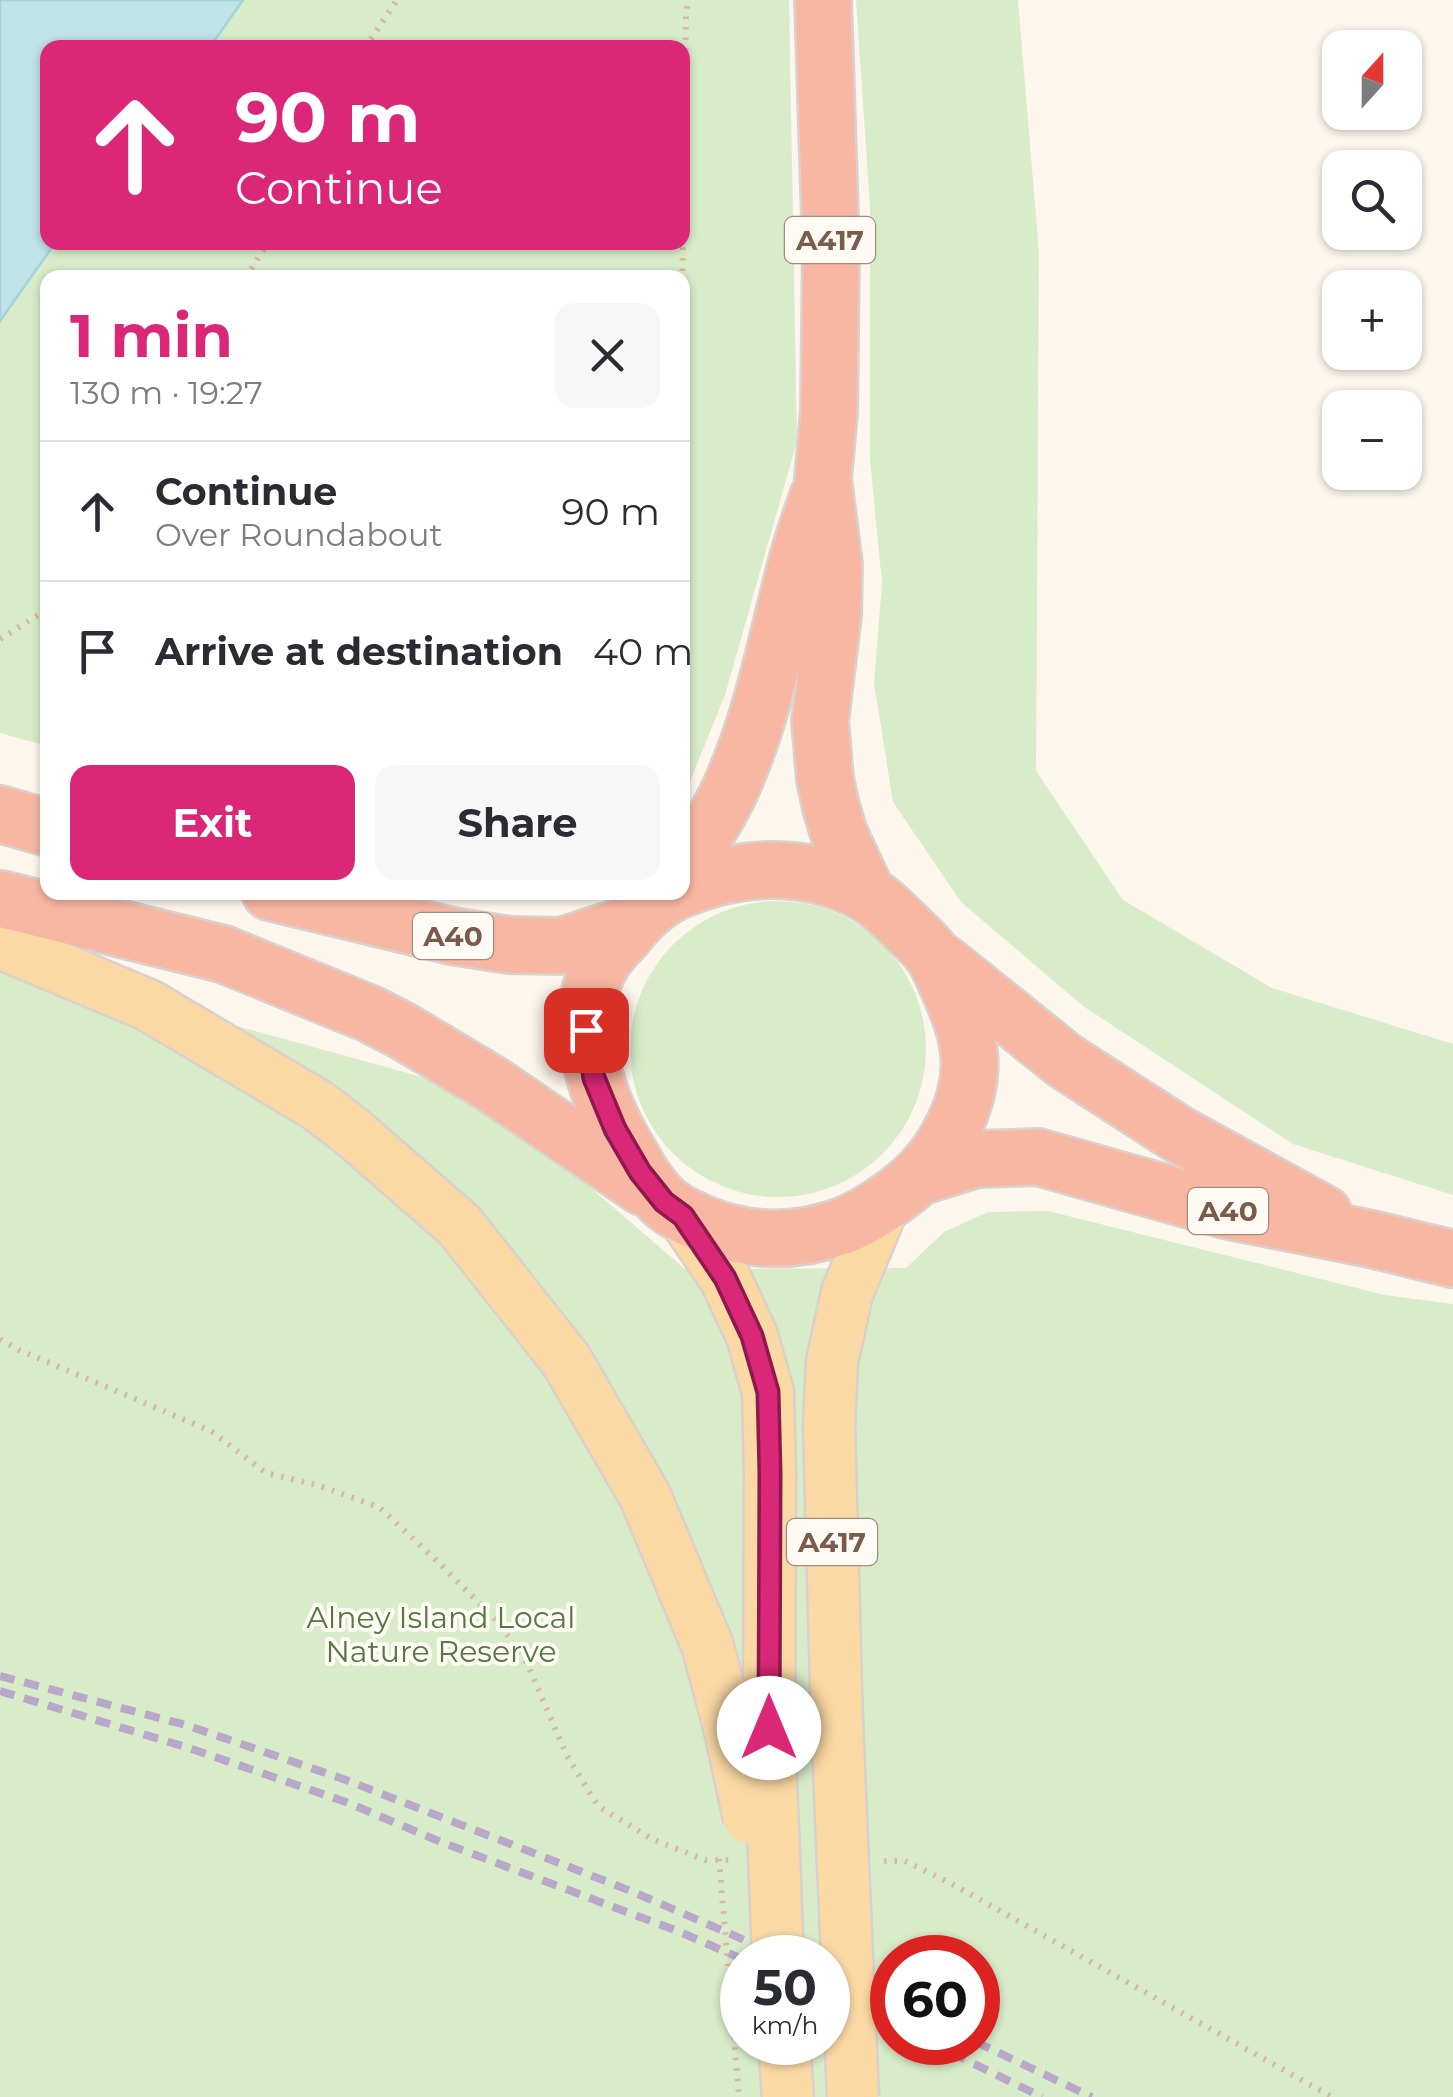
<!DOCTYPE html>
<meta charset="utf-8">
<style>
body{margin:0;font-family:Montserrat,sans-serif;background:#f7f7f7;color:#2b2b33;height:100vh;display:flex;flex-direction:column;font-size:38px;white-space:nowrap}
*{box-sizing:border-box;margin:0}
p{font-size:32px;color:#7c7c81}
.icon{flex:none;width:55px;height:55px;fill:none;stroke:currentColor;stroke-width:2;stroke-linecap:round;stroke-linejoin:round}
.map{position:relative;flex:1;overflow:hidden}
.sheet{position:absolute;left:40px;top:270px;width:650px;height:630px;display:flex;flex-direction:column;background:#fff;border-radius:20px;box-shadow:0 2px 8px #0004}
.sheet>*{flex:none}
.banner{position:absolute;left:40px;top:40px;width:650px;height:210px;border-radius:20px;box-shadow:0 2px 8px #0004;background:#db2777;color:#fff;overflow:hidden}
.needle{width:65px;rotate:21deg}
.controls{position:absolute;left:1322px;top:30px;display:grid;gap:20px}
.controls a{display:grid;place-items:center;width:100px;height:100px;border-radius:20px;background:#fff;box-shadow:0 2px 8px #0004;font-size:50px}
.speed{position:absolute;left:720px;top:1935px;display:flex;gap:20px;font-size:50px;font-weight:700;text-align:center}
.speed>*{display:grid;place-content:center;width:130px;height:130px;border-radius:50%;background:#fff;box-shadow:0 2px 8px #0004;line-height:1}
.speed small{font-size:25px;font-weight:400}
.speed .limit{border:15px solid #d22;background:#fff;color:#111}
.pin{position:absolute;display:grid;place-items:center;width:85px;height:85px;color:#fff;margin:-42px;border-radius:20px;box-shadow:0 5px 15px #0006}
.me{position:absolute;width:110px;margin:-55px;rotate:0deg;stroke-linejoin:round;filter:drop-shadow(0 0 8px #0008)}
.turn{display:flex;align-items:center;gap:35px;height:210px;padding:0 30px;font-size:45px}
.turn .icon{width:130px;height:130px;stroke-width:2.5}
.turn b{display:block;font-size:70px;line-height:85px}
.round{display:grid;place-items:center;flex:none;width:105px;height:105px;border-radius:20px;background:#f7f7f7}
.summary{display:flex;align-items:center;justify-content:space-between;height:170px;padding:0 30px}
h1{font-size:60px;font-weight:700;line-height:75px;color:#db2777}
.button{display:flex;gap:20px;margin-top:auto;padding:20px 30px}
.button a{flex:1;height:115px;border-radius:20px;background:#db2777;color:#fff;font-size:40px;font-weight:700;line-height:115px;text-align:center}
.button a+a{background:#f7f7f7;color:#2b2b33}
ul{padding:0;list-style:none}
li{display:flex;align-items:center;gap:30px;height:140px;padding:0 30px;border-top:2px solid #e1e1e2}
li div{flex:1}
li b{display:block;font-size:38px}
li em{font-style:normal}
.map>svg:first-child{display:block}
.green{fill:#d8ecc9;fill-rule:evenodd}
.water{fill:#bfe3e8;stroke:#a5d3da;stroke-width:2.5}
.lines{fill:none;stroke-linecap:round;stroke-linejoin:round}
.primary-casing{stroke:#dad1cd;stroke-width:55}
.highway-casing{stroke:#dad1cd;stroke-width:60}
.path{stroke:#d9b8a5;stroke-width:6;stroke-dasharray:2.5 8;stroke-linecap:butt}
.primary{stroke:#fbd9a5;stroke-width:50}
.highway{stroke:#f7b7a3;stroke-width:55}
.rail{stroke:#b9a8c9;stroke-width:8;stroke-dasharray:15 10;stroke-linecap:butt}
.primary-bridge-casing{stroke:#dad1cd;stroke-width:55;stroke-linecap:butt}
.primary-bridge{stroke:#fbd9a5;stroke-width:50}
.route-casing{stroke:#8e194d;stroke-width:25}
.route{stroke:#db2777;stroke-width:18}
.labels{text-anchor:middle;stroke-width:8;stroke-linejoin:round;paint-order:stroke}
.shield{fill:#fffaf3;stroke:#a28b7f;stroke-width:2.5}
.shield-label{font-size:28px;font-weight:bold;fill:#7a5c4d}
.park-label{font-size:30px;fill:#537a41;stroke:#fffaf3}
</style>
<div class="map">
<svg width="1453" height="2097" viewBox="0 0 1453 2097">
<rect width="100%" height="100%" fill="#fdf6ec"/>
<path class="green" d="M243 0H789L797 441 725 695 683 799 682 278H48L47 746 0 733V321L55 243 682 242V48L210 47Z
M856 0H1018L1039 253 1036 771 1123 900 1272 988 1453 1044V1195L1293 1144 1083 1006 961 902 893 802 874 683 882 583 870 459V208Z
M630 1049a148 148 0 1 1 296 0a148 148 0 1 1-296 0Z
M0 961 455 1086 548 1151 685 1269 906 1268 944 1232 988 1212 1048 1211 1385 1295 1453 1304V2097H0ZM742 1958H828V2042H742ZM892 1958H978V2042H892Z"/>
<path class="water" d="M0 0H243L210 47 48 48V242L55 243 0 321Z"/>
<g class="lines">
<g class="primary-casing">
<path id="primary" d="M0 943 148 1005 317 1105 350 1130 459 1225 566 1360 645 1496 708 1647 730 1730
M683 1216 725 1278 752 1336 768 1392 770 1473 769 1728
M837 1723 829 1425 832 1362 847 1293 884 1204
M784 2042 788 2097"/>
</g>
<g class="highway-casing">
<path id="highway" d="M823 0 831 249 829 411 823 479 834 565 833 615 820 721 825 779 831 807 839 834 867 894
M0 814 48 828
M682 869C702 840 723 809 736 776 764 710 777 639 795 570 801 545 810 521 818 497
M270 892 452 936 510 945 562 946 635 922
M675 892C654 902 638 918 624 936 617 943 610 951 604 959 568 1014 595 1095 625 1146 636 1165 647 1186 664 1202 675 1212 689 1218 703 1224 750 1243 796 1243 843 1226 866 1217 889 1201 908 1186 944 1156 974 1101 969 1053 967 1030 958 1009 949 988 944 977 939 964 932 954 925 944 915 936 906 927 894 915 880 901 865 893 808 862 741 864 682 889
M0 899 223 954 370 1014 403 1031 490 1083 643 1187
M942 962 1065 1061 1178 1134 1324 1214
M918 1177 976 1159 1038 1157 1225 1210 1371 1239 1453 1259"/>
</g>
<path class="path" d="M365 48 397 0
M246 278 268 242
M682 313 686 14 688 0
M0 639 48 609
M0 1339 19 1350 211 1431 266 1473 317 1485 379 1507 438 1562 498 1622 527 1663 567 1756 598 1806 652 1839 705 1860H731
M719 1859 739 2097
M884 1861H905L952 1884 1332 2097"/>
<use href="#primary" class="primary"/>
<use href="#highway" class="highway"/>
<path class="rail" d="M0 1676 186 1725 346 1780 631 1891 786 1958
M0 1691 189 1748 346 1802 441 1842 680 1932 742 1959
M828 1976 892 2004
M828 1997 892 2025
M929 2042 1042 2097
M976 2042 1092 2097"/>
<g class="primary-bridge-casing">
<path id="primary-bridge" d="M837 1723 853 2097
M769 1728 778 1958
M730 1730 749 1818"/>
</g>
<use href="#primary-bridge" class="primary-bridge"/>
</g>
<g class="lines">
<g class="route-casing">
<path id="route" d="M586 1030 594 1078 615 1129 640 1172 664 1202 683 1216 725 1278 752 1336 768 1392 770 1473 769 1728"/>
</g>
<use href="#route" class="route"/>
</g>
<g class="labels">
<g class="shield">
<rect x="785" y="217" width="90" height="46" rx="8"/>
<rect x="413" y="913" width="80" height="46" rx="8"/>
<rect x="1188" y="1188" width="80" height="46" rx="8"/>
<rect x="787" y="1519" width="90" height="46" rx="8"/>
</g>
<g class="shield-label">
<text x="830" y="250">A417</text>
<text x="453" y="946">A40</text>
<text x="1228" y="1221">A40</text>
<text x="832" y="1552">A417</text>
</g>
<g class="park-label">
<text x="441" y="1628">Alney Island Local<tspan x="441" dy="34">Nature Reserve</tspan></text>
</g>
</g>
</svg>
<div class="controls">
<a><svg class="needle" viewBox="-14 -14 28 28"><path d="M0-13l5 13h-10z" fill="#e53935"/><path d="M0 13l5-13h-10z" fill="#7c7c81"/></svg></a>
<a><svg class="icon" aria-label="search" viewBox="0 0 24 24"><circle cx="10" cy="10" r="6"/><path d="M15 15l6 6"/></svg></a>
<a>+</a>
<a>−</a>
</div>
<div class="speed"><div>50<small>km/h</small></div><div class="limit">60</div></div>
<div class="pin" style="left:586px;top:1030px;background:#d93025"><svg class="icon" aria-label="arrive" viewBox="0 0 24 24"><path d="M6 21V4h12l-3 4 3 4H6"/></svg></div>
<svg class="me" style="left:769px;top:1728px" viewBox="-20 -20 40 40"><circle r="19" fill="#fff"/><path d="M0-13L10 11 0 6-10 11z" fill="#db2777"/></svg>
<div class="banner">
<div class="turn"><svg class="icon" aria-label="ahead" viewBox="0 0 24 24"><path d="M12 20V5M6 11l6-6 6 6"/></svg><div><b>90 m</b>Continue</div></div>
</div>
<section class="sheet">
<div class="summary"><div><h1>1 min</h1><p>130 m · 19:27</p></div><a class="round"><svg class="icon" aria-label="close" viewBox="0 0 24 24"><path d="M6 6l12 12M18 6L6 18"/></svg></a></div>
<ul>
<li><svg class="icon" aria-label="ahead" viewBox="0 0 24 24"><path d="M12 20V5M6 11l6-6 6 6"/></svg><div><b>Continue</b><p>Over Roundabout</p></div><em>90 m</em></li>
<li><svg class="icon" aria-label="arrive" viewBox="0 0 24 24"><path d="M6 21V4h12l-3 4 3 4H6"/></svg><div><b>Arrive at destination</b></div><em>40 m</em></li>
</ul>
<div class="button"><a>Exit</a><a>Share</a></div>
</section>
</div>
